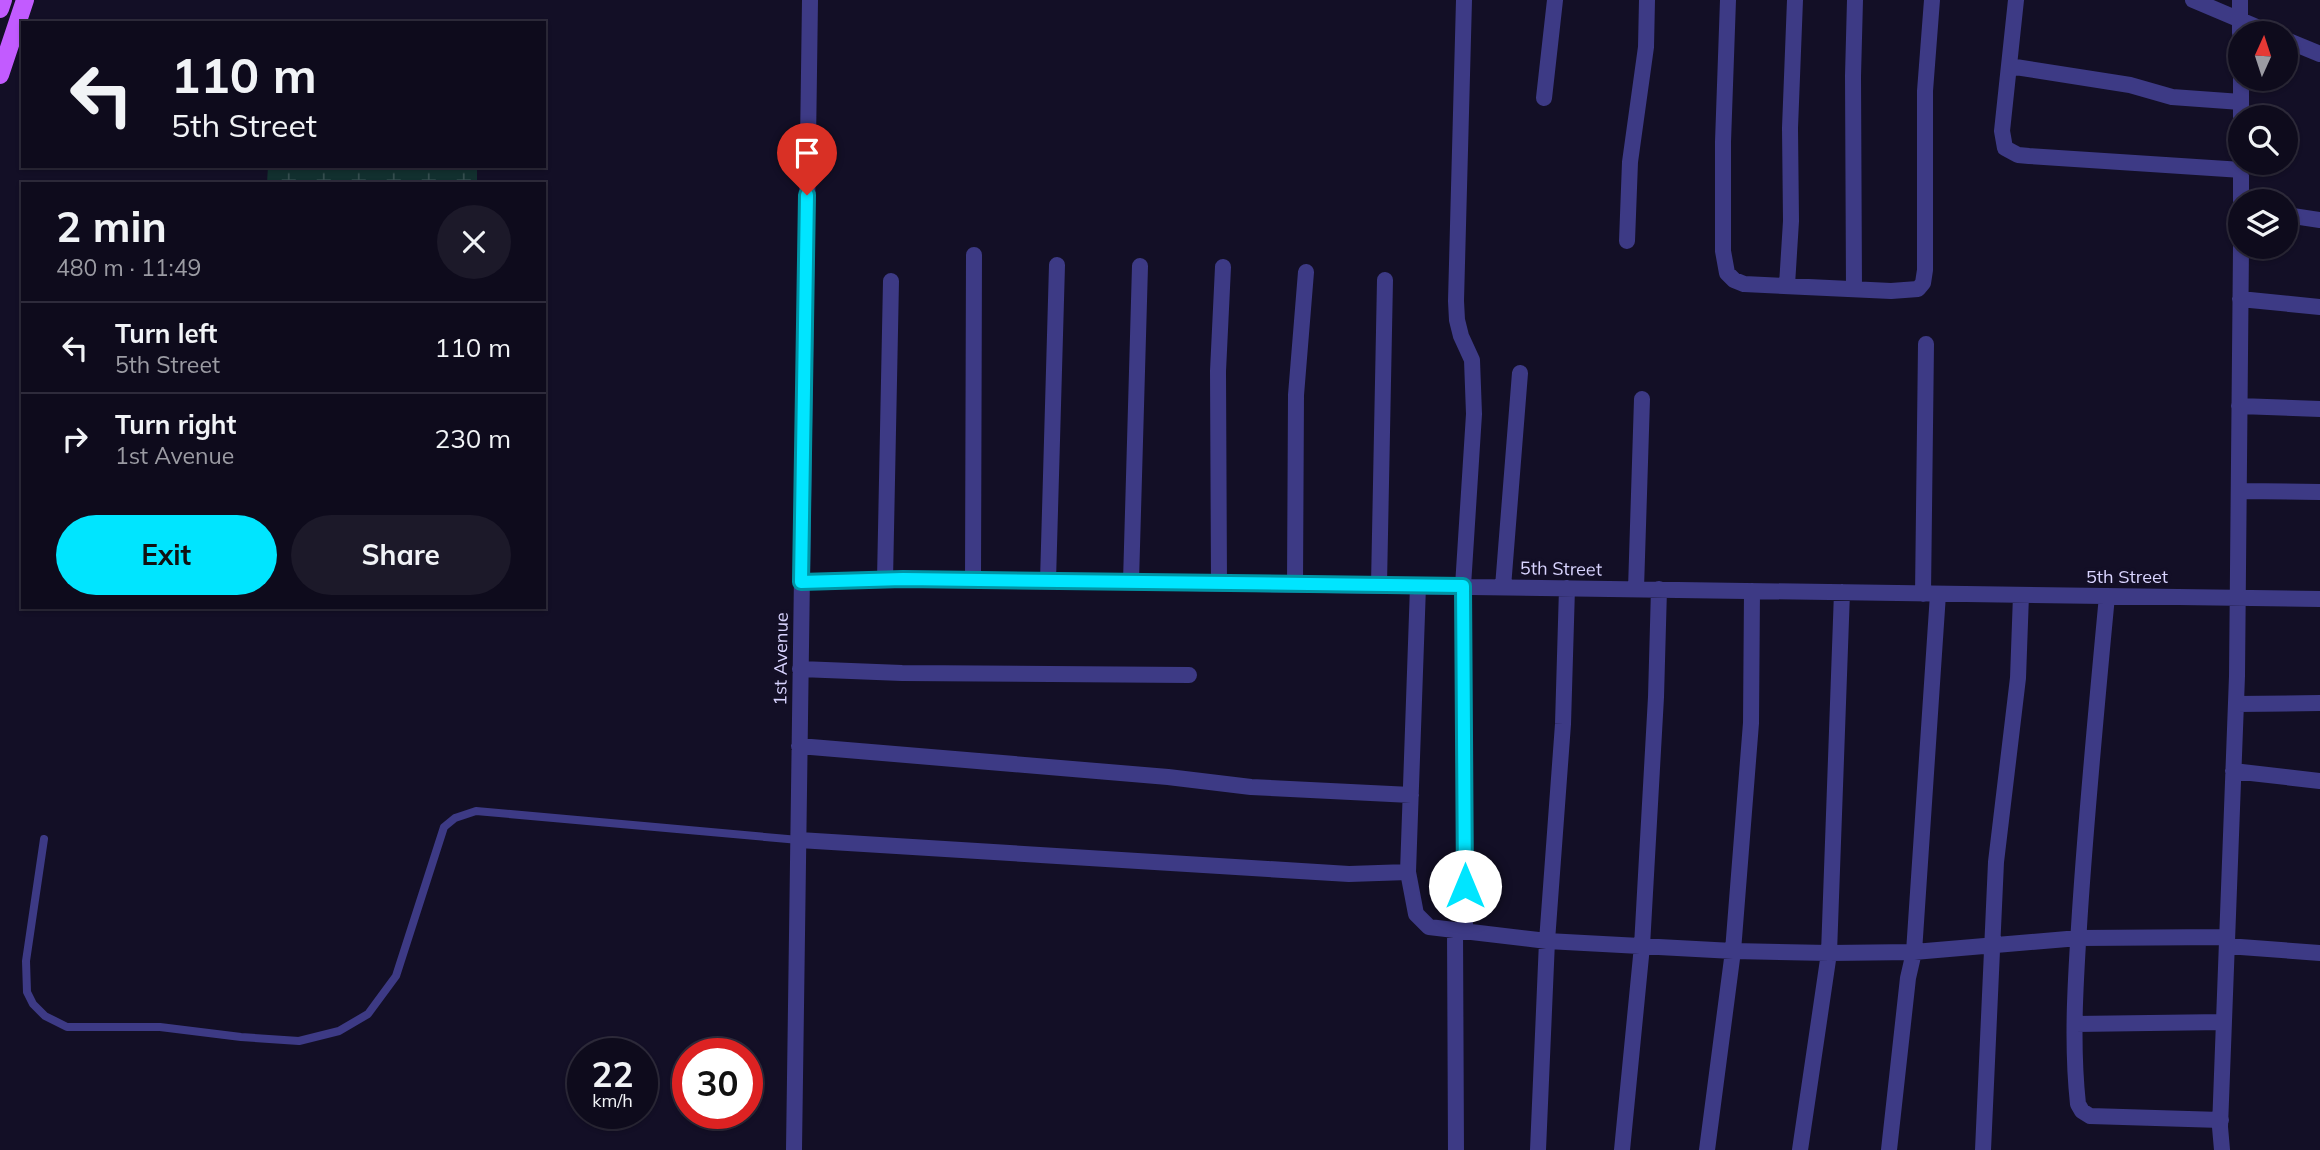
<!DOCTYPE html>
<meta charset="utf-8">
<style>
body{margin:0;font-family:Mulish,sans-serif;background:#1c1929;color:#f1f3f6;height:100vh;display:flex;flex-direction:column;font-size:26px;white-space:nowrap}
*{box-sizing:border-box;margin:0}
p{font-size:23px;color:#9b9ba3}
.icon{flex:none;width:38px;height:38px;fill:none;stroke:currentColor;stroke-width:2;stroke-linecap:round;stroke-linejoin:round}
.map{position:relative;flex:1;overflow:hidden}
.side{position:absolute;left:21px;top:182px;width:525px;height:427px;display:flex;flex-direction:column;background:#0e0b1c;border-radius:0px;box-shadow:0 2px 5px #0004,0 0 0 2px #2e2b3b}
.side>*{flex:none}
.top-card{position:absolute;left:21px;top:21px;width:525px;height:147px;border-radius:0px;box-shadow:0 2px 5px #0004,0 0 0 2px #2e2b3b;background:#0e0b1c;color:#f1f3f6;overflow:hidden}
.needle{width:46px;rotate:3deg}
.tools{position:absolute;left:2228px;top:21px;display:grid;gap:14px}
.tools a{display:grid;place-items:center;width:70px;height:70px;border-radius:50%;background:#0e0b1c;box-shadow:0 2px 5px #0004,0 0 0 2px #2e2b3b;font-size:35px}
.speed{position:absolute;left:567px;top:1038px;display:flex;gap:14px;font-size:35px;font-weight:700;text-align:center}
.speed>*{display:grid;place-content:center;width:91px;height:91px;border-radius:50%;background:#0e0b1c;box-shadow:0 2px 5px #0004,0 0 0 2px #2e2b3b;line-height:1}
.speed small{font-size:18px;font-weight:400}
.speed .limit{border:10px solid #d22;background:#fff;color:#111}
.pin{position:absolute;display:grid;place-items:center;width:60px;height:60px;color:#fff;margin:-72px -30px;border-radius:50% 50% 50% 0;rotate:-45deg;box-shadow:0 0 7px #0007}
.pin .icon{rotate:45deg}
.me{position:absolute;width:77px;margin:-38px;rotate:0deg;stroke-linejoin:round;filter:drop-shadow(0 0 5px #0008)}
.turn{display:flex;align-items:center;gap:24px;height:147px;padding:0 35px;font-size:32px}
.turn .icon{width:91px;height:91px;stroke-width:2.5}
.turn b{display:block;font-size:49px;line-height:60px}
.round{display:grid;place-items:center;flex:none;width:74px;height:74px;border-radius:37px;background:#1c1929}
.summary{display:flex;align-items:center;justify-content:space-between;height:119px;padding:0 35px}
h1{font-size:42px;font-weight:700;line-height:52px}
.cta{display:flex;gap:14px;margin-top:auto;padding:14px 35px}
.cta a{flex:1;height:80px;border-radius:42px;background:#00e5ff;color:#111;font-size:28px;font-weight:700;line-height:80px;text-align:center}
.cta a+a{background:#1c1929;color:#f1f3f6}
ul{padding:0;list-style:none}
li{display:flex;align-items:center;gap:21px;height:91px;padding:0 35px;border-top:2px solid #2e2b3b}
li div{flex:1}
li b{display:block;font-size:26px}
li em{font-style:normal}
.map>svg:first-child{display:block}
.wetland{fill:url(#wetland-marsh)}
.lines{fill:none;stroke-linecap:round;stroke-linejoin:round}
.service{stroke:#3d3a85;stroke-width:8}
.minor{stroke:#3d3a85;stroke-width:16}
.primary{stroke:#c25bff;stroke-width:18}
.route-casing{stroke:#0095a6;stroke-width:18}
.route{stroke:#00e5ff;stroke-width:12}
.labels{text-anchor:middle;stroke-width:7;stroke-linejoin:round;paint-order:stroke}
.street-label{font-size:18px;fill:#d9d4ff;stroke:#130f26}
</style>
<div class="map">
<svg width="2320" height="1150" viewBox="0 0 2320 1150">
<defs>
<pattern id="wetland-marsh" width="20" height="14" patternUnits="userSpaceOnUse" patternTransform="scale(1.75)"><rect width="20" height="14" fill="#12302f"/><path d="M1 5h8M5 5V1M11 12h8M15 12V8" fill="none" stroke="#344d4e"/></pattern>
</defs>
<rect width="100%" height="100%" fill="#130f26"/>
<path class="wetland" d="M268 166H477V184H267Z"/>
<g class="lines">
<path class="service" d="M44 839 26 961 27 992 33 1004 45 1016 67 1027H160L241 1037 299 1041 339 1031 368 1014 396 976 444 827 455 818 476 811 799 840"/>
<path class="minor" d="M1464 0 1456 301 1457 320 1461 336 1472 360 1474 414 1463 586 1465 931
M1728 0 1723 142V251L1727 273 1734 280 1744 284 1891 291 1918 289 1923 283 1925 270V91L1932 0
M2016 0 2002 131 2005 148 2018 155 2029 156 2242 170
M2193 0 2271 33
M2240 0V33
M2286 40 2320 54
M2009 66 2130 85 2172 97 2241 102
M2241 79V117
M1544 98 1555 0
M2241 201V163
M2286 215 2320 220
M1627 241 1630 162 1646 47 1647 0
M1787 285 1791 221 1790 128 1795 0
M1854 289 1853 76 1855 0
M2240 299 2320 307
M2239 406 2320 409
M2239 491 2320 492
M885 580 891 281
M973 580 974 255
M1048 581 1057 265
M801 582 903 579 2320 599
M1131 582 1140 266
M1219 583 1218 371 1223 267
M1295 584 1296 395 1306 272
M1379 585 1385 280
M1418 586 1408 872 1416 914 1429 927 1547 941 1733 951 1829 953 1914 952 2079 938 2227 937
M1503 587 1520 373
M1636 589 1642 399
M1923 594 1926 344
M2107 596C2097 701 2087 806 2080 911 2076 975 2071 1040 2078 1104L2082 1111 2090 1116 2221 1120
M800 669 902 673 1189 675
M2236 704 2320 703
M799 746 1168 777 1251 787 1411 795
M2233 771 2320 781
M799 840 1349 874 1408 872
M1455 930 1456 1150
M2227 946 2320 953
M2075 1024 2224 1022
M794 1150 810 0
M1538 1150 1547 941 1563 724 1567 588
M1622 1150 1642 946 1656 697 1659 589
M1707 1150 1733 951 1751 723 1752 591
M1800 1150 1829 953 1842 592
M1889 1150 1908 978 1914 952 1938 594
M1983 1150 1996 862 2018 678 2021 595
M2222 1150 2220 1127 2237 676 2241 247"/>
<path class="primary" d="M0 9 3 0
M0 75 25 0"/>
</g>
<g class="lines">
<g class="route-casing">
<path id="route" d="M807 195 801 582 903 579 1463 586 1465 886"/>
</g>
<use href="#route" class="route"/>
</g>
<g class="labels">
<g class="street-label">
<text transform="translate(1561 569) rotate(1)" y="6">5th Street</text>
<text x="2127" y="583">5th Street</text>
<text transform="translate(781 659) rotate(-89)" y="6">1st Avenue</text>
</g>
</g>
</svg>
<div class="tools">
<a><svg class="needle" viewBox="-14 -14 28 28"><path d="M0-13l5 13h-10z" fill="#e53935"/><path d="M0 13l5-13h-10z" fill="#9b9ba3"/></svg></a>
<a><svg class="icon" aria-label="search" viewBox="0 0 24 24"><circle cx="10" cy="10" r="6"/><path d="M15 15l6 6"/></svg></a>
<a><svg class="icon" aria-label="layers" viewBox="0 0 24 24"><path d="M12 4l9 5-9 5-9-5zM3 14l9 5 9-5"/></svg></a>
</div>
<div class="speed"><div>22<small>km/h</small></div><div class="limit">30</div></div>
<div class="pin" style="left:807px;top:195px;background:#d93025"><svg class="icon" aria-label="arrive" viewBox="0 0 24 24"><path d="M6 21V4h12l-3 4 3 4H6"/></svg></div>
<svg class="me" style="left:1465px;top:886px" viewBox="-20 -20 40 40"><circle r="19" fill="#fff"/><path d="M0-13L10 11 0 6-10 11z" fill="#00e5ff"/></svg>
<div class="top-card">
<div class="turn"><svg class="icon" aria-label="left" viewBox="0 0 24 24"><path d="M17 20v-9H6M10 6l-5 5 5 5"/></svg><div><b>110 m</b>5th Street</div></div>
</div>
<section class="side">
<div class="summary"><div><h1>2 min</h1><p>480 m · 11:49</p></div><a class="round"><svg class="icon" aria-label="close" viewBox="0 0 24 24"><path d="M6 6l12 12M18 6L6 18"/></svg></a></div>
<ul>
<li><svg class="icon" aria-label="left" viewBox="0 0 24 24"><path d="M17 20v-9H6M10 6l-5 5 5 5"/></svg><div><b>Turn left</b><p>5th Street</p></div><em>110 m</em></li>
<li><svg class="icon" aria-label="right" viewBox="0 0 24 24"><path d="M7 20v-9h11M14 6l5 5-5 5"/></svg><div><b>Turn right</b><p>1st Avenue</p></div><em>230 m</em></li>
</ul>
<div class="cta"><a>Exit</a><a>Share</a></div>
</section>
</div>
